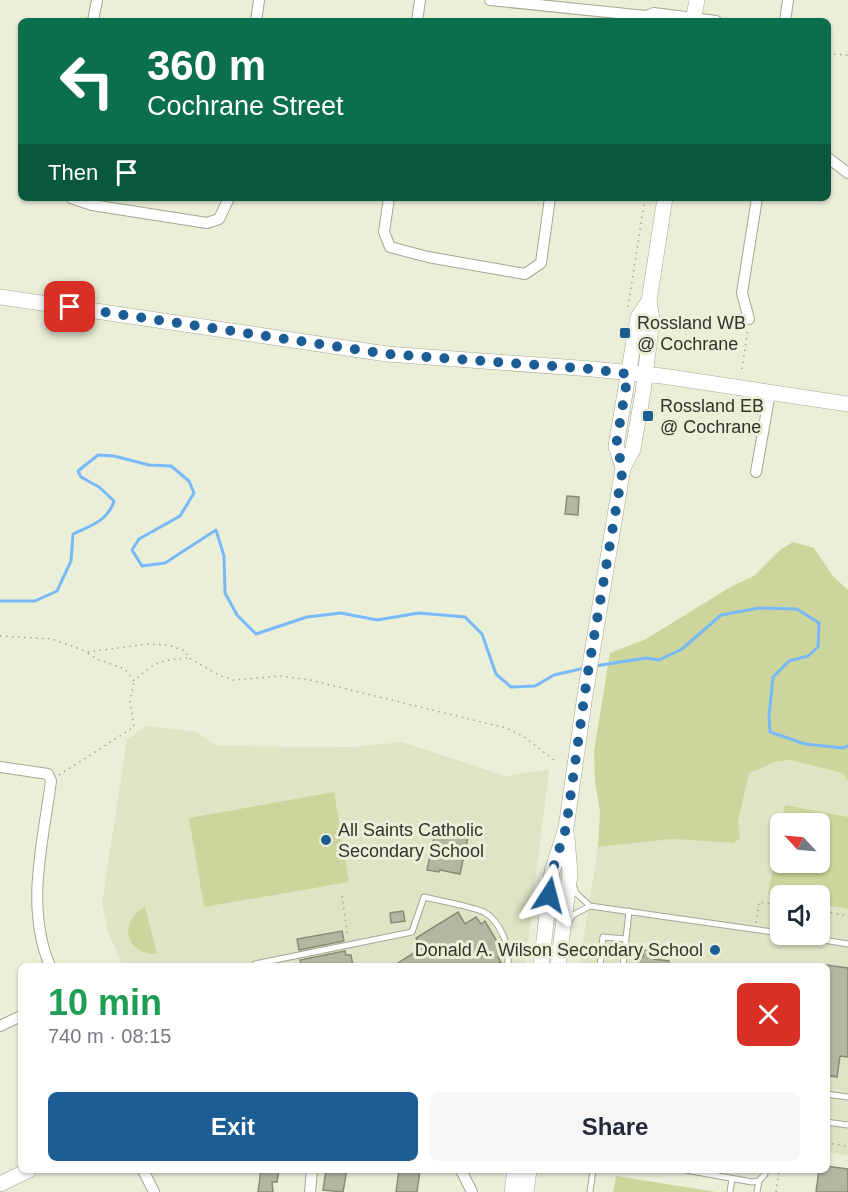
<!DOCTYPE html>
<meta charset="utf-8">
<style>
body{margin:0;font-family:Arial,sans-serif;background:#f6f6f7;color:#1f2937;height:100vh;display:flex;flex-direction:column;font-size:22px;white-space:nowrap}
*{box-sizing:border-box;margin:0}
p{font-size:20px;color:#747a83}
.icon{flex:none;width:33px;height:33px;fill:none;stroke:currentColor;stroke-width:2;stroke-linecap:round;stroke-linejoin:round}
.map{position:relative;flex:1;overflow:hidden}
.side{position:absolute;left:18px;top:963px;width:812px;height:210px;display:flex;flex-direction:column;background:#fff;border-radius:9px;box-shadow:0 2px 4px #0004}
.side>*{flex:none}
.top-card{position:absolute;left:18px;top:18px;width:813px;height:183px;border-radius:9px;box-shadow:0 2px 4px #0004;background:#0b6e4f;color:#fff;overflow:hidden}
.needle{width:39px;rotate:296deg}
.buttons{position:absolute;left:770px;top:813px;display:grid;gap:12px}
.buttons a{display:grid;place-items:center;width:60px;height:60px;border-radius:9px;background:#fff;box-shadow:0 2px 4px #0004;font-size:30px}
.pin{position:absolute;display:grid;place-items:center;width:51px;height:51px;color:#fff;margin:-26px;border-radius:12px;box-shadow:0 3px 9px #0006}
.me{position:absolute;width:66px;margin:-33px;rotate:9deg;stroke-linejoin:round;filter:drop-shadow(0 0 4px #0008)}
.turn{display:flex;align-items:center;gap:21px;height:126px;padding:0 30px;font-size:27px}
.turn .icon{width:78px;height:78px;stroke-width:2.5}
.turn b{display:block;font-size:42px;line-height:51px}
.then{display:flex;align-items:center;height:57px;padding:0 30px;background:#0003;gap:12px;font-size:22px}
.round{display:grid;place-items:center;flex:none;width:63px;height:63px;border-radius:9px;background:#f6f6f7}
.headline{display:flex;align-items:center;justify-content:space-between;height:102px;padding:0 30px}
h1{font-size:36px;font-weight:700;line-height:45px;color:#1e9e55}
.button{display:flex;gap:12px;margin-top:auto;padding:12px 30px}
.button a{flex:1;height:69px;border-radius:9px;background:#1c5d93;color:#fff;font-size:24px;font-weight:700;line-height:69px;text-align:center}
.button a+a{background:#f6f6f7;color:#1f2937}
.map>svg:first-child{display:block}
.built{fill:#e0e4c5;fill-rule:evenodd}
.green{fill:#ced59c}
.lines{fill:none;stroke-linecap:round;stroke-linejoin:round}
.stream{stroke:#78baf9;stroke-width:3}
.building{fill:#b3b6a1;stroke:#888b76;stroke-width:1.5}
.lane-casing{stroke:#a4a792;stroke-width:7}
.street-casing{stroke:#a4a792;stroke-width:12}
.secondary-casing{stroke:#a4a792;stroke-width:16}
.path{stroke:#a1a493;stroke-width:1.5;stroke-dasharray:1.5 4.5;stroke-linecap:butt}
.lane{stroke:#fff;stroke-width:5}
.street{stroke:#fff;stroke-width:10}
.secondary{stroke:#fff;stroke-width:15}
.route{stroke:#1c5d93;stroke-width:10;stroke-dasharray:0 18}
.poi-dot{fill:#1c5d93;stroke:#ebefd8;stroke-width:2}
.labels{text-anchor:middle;stroke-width:6;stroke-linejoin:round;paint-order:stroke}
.poi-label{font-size:18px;fill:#32342b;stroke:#ebefd8;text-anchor:start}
</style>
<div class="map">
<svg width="848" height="1192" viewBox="0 0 848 1192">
<rect width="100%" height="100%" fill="#ebefd8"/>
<path class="built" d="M147 726 196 732 217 746 355 747 402 742 506 776 549 769 525 966H123L108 932 102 903 127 739Z
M790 760 843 773 848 781V1156L827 1152 826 966H579L598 847 673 839 733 843 740 839 738 822 749 773 775 762ZM780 824H819V862H780ZM780 896H819V934H780Z"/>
<path class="green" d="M793 542 814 548 833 576 848 590V781L843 773 790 760 775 762 749 773 738 822 740 839 733 843 673 839 598 847 600 812 595 781 594 751 610 653 646 639 732 586 754 576 780 550Z
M334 792 349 882 204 907 189 818Z
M785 805 848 817V909L819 904V896L780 897 768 894 780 831V862H819V824L781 823Z
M145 907 157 954C126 955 117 922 145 907Z
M616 1176 716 1192H613Z"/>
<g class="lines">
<path class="stream" d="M0 601H35L57 591 71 561 73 534C90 526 108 521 114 501L99 487 81 477 78 471 98 455 114 456 149 465 171 466 189 481 194 493 180 516 139 539 132 550 142 566 165 563 216 530 224 556 225 593 237 615 256 634 307 617 341 613 377 620 419 613 465 617 482 634 496 674 511 687 535 686 554 675 585 668
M595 666 646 658 659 660 682 649 721 615 759 608 797 609 819 623 818 647 808 656 789 661 773 677 769 716 770 732 805 744 843 748 848 746"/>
</g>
<path class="building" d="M567 496 579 497 578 515 565 514Z
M435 832 468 837 460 874 440 870 439 872 427 870Z
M403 911 405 921 391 923 390 913Z
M458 912 465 924 476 917 481 924 485 921 502 950 503 954 498 957 501 962 494 966H393L422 948 416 938Z
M342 931 344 941 299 950 297 939Z
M644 950 655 952 654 959 669 961V966H637L638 957H643Z
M345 951 346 955H351L353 966H302L300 960Z
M826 965 848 968V1057L840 1056 837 1077 826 1075Z
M826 1166 848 1169V1192H816L819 1170H826Z
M261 1170H279L277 1182H272L273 1192H258Z
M326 1170H347L343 1192 323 1190Z
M399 1170H420L417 1192H396Z"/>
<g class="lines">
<g class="lane-casing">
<path id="lane" d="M574 887 576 893 590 906 780 933
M568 923 573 915 590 906
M787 934 848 944
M255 964 412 932 424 897C437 900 474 907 484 912 500 921 512 949 507 966
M600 966 603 937 626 939
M623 966 629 911
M826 1094 848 1097
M826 1122 848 1125
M686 1170 752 1182 759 1181 765 1174V1170
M590 1192 593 1170
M730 1192 732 1179
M757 1192 759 1181"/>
</g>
<g class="street-casing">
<path id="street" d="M490 0 646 16 654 13 716 21
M93 21 97 0
M256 21 259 0
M417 21 420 0
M785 21 788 0
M828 158 848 173
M71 198 92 205 207 223 219 219 229 198
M389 198 384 232 390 247 428 257 525 274 541 263 550 198
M749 319 742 293 757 198
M756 472 770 393
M0 767 48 774 51 781C43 843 25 907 50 966
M0 1026 21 1016
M143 1170 154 1192
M461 1170 472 1192
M310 1192 312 1170"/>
</g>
<g class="secondary-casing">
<path id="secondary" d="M693 21 697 0
M0 297 387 354 592 369 662 376 848 404
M623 468 616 446 638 317 649 301
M541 966 552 872 566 828 585 695 623 468 633 449 643 392 652 319 649 301 665 198
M558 966 570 874 567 837
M0 1184 29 1170
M512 1192 515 1170
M526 1192 529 1170"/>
</g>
<path class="path" d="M828 54 848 55
M628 307 645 198
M742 369 748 329
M0 636 52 639 88 652 148 644 168 645 185 651 189 658 219 675 233 680 281 676 310 680 506 728 523 736 554 760
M88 653 97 659 125 669 134 681C156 661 160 660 189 658
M59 775 134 727 130 702 134 681
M342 896 348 937
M819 910 848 916
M756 923 759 902 780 905
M826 1143 848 1146
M776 1192 779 1170"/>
<use href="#lane" class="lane"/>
<use href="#street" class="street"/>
<use href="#secondary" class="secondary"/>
</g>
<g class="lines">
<path class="route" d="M70 307 387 354 592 369 628 374 616 446 623 468 587 678 566 828 552 872 549 895"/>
</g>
<g class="poi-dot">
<rect x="619" y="327" width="12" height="12" rx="3"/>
<rect x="642" y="410" width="12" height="12" rx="3"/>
<circle cx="326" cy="840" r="6"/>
<circle cx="715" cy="950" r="6"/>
</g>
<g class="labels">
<g class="poi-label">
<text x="637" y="329">Rossland WB<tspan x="637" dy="21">@ Cochrane</tspan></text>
<text x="660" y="412">Rossland EB<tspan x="660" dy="21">@ Cochrane</tspan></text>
<text x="338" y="836">All Saints Catholic<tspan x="338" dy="21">Secondary School</tspan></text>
<text x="703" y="956" text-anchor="end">Donald A. Wilson Secondary School</text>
</g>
</g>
</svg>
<div class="buttons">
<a><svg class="needle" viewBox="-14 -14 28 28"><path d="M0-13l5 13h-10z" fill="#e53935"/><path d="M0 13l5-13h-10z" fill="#747a83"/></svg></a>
<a><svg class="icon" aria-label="sound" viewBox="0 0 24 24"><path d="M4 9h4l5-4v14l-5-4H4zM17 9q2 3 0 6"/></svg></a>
</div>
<div class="pin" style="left:70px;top:307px;background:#d93025"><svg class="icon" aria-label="arrive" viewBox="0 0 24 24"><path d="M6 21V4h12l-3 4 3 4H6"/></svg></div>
<svg class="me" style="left:549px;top:895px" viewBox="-20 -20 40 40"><path d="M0-17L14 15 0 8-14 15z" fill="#1c5d93" stroke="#fff" stroke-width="4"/></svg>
<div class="top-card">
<div class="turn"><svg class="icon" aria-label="left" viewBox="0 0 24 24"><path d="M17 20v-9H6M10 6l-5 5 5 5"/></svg><div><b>360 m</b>Cochrane Street</div></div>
<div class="then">Then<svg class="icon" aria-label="arrive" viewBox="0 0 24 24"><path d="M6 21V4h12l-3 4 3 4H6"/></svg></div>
</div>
<section class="side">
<div class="headline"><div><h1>10 min</h1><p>740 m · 08:15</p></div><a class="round" style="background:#d93025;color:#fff"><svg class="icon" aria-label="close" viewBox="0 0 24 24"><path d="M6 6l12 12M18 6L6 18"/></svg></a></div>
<div class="button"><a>Exit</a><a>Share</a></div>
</section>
</div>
